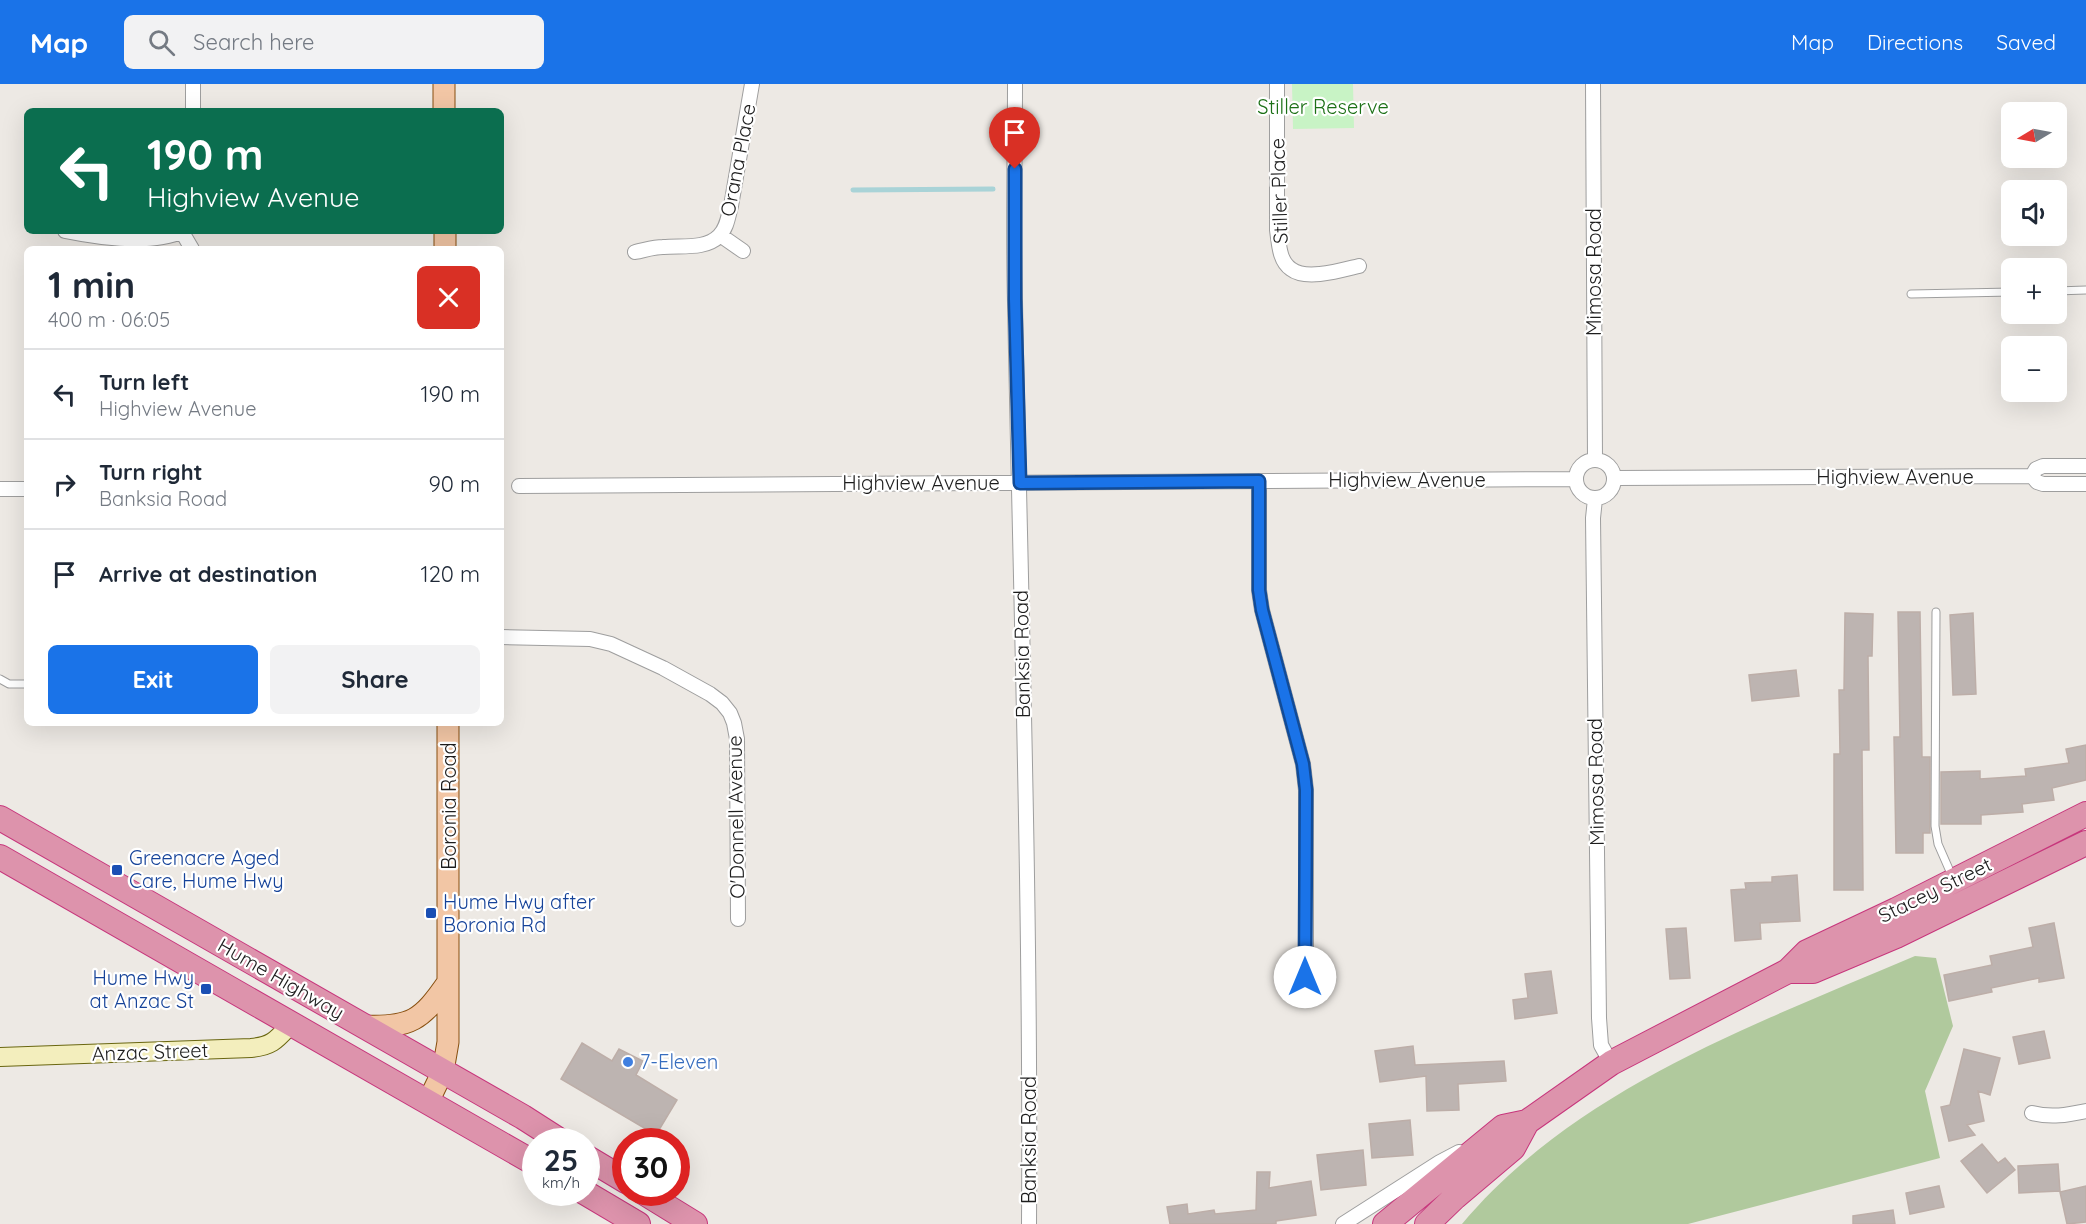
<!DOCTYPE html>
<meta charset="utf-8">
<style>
body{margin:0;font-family:Quicksand,sans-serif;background:#f2f2f3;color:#1f2937;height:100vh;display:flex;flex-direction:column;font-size:22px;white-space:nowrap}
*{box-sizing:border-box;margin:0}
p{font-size:20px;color:#747a83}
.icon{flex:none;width:33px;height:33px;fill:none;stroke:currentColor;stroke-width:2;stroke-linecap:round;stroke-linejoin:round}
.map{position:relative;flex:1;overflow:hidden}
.details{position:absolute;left:24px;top:162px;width:480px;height:480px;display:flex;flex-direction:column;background:#fff;border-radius:9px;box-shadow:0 6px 24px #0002}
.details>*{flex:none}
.hud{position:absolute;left:24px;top:24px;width:480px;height:126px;border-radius:9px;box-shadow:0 6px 24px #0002;background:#0b6e4f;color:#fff;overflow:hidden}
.needle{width:39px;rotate:260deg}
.fabs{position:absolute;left:2001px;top:18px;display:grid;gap:12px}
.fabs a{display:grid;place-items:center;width:66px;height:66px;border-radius:9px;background:#fff;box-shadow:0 6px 24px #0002;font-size:30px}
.speed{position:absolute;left:522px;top:1044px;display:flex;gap:12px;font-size:30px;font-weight:700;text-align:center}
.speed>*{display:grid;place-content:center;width:78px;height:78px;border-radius:50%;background:#fff;box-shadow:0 6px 24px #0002;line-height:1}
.speed small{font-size:15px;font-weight:400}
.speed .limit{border:9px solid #d22;background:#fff;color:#111}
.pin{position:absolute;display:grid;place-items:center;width:51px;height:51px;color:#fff;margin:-62px -26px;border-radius:50% 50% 50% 0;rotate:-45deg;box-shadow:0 0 6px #0007}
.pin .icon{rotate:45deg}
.me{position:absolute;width:66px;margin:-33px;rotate:0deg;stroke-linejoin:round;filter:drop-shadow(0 0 4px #0008)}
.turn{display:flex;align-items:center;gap:21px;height:126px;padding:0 24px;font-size:27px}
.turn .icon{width:78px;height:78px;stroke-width:2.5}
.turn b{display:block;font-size:42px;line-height:51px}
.round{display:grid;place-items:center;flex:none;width:63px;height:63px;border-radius:9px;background:#f2f2f3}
.head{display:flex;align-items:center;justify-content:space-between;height:102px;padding:0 24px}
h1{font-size:36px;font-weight:700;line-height:45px}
.button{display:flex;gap:12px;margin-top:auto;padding:12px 24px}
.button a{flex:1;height:69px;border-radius:9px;background:#1a73e8;color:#fff;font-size:24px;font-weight:700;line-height:69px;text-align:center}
.button a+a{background:#f2f2f3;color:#1f2937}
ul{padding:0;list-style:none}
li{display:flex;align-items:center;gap:18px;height:90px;padding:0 24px;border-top:2px solid #e0e1e3}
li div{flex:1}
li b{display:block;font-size:22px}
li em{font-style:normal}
header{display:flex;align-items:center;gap:36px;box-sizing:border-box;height:84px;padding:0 30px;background:#1a73e8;color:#fff}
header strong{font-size:28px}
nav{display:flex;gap:33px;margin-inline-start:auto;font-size:21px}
.search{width:420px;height:54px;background:#f2f2f3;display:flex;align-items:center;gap:15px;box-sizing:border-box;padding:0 21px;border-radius:9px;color:#747a83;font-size:22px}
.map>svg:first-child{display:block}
.forest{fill:#b0c99d}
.park{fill:#c8f3c5}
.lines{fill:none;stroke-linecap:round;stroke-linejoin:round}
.stream{stroke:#a9d3d7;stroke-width:5}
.building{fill:#bdb4b1;stroke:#bdaea8;stroke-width:1.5}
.lane-casing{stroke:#9e9e9e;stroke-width:9}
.street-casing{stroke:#9e9e9e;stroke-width:16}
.secondary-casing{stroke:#696610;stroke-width:20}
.primary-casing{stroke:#884f0f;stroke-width:23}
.highway-casing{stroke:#c7367c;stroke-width:26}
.lane{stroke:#fff;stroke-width:7}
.street{stroke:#fff;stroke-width:14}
.secondary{stroke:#f3eebd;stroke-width:18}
.primary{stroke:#f2c6a5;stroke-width:21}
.highway{stroke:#dd93ac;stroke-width:24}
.route-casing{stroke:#114b97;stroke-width:15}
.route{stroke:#1a73e8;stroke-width:10}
.transit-dot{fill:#1a4fb4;stroke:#fff;stroke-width:2}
.shop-dot{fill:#3f7fe0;stroke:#fff;stroke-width:2}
.labels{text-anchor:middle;stroke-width:4.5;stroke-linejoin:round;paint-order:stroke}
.park-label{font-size:20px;fill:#1c7016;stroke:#fff}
.street-label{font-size:20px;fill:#1d1d1d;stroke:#fff}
.transit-label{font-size:20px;fill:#164399;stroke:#fff;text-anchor:start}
.shop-label{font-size:20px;fill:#366cbe;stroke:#fff;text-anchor:start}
</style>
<header>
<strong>Map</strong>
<div class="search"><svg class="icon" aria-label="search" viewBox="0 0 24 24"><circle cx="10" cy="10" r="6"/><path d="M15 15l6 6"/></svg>Search here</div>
<nav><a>Map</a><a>Directions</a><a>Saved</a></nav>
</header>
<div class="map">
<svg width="2086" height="1140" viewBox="0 0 2086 1140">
<rect width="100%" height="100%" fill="#ede9e4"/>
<path class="forest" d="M1915 872 1936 874 1953 942 1925 1007 1940 1074 1688 1140H1462C1576 1004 1756 940 1915 872Z"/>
<path class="park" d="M1292 0H1353L1354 44 1293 45Z"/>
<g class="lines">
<path class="stream" d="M853 106 993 105"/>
</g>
<path class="building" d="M1898 528H1920L1922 673H1930V749H1923V769H1896L1894 653H1900Z
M1845 529 1873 530 1872 572H1868L1869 666H1862L1863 806H1834V670H1840L1839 606H1844Z
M1973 529 1976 610 1953 611 1950 531Z
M1796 586 1799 612 1752 617 1749 591Z
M2086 661V696L2052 704 2054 716 2022 720 2023 728 1981 731V740H1941V688L1980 687V695L2026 692 2025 685 2069 679 2066 665Z
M1797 791 1800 837 1760 839 1761 855 1735 857 1731 806 1746 805 1745 799 1772 798V793Z
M2054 839 2064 894 2039 898V894L1991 904 1992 908 1949 917 1944 891 1992 881 1990 872 2033 863 2029 844Z
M1686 844 1690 894 1670 895 1666 845Z
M1551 887 1557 929 1515 935 1513 916 1528 914 1525 890Z
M2044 947 2050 974 2019 980 2013 953Z
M582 959 612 977 619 965 643 977 636 991 677 1016 656 1051 561 995Z
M1413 962 1415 981 1504 977 1506 997 1458 1000 1459 1026 1427 1027 1426 992 1380 998 1375 967Z
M1964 965 2000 974 1990 1011 1978 1007 1984 1037 1967 1041 1975 1051 1949 1057 1941 1023 1950 1021Z
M1410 1036 1413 1071 1372 1074 1369 1040Z
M1982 1060 1998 1079 2005 1074 2015 1086 1987 1109 1961 1077Z
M1363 1066 1366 1101 1321 1106 1317 1071Z
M2058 1080 2060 1107 2019 1109 2018 1082Z
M1257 1088H1270L1269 1104 1311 1097 1316 1131 1276 1137V1140H1170L1167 1123 1187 1120 1188 1130 1214 1126 1215 1130 1256 1126Z
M1939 1102 1944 1123 1910 1130 1906 1109Z
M2086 1102V1138L2067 1140 2060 1108Z
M1893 1126 1895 1140H1853V1132Z"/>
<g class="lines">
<g class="lane-casing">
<path id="lane" d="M2056 207 2086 206
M1911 210 2012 208
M1936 528 1935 742 1938 760 1952 792
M0 595 9 600H26"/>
</g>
<g class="street-casing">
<path id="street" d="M193 0V27
M1015 0C1015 73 1013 145 1015 218 1021 525 1031 833 1029 1140
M1277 0V146C1279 159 1279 177 1291 185 1306 197 1342 186 1359 182
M1593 0 1595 376
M65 147C99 154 151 162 183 147
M182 148 192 165
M720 151 743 167
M635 168C645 166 654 163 663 163 681 161 705 166 719 152 727 144 728 133 731 122L752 0
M1576 395a19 19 0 1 1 38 0a19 19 0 1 1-38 0Z
M2032 392 2036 385 2043 382H2086
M1615 394 2032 392 2037 398 2043 400H2086
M1259 397V506L1262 526 1303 680 1306 706V893
M519 402 1576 395
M0 405H27
M1595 415 1593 434 1599 934 1601 961 1611 979
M501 553 590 555 611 560 663 584 710 610 722 619 730 629 734 639 737 655 738 835
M2032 1029C2051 1034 2067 1031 2086 1027
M1343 1140 1440 1078 1459 1068"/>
</g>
<g class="secondary-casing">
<path id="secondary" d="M0 973 251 964C273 962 277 955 291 940"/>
</g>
<g class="primary-casing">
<path id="primary" d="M444 0V27
M445 147V165
M364 942C411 944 422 936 448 898
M428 1018 443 987 448 958V639"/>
</g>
<g class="highway-casing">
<path id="highway" d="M0 734 523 1033 562 1058
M0 773 536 1080
M1788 887H1813L1896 852 2086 759
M586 1073 626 1097
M584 1108 638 1140
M643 1108 695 1140
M1385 1140 1503 1043 1527 1038 1611 979 1788 887 1807 868 1896 826 2086 730
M1427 1140 1455 1113 1513 1064 1527 1038"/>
</g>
<use href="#lane" class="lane"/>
<use href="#street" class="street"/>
<use href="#secondary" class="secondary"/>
<use href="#primary" class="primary"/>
<use href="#highway" class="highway"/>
</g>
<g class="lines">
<g class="route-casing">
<path id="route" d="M1015 85V215L1020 399 1259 397V506L1262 526 1303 680 1306 706 1305 893"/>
</g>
<use href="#route" class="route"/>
</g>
<g class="transit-dot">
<rect x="111" y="780" width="12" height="12" rx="3"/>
<rect x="425" y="823" width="12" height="12" rx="3"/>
<rect x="200" y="899" width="12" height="12" rx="3"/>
</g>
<circle class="shop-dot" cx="628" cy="978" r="6"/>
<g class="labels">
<g class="park-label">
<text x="1323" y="30">Stiller Reserve</text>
</g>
<g class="street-label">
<text transform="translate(738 76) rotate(-79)" y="7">Orana Place</text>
<text transform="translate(1279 107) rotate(-92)" y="7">Stiller Place</text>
<text transform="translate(1594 188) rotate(-90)" y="7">Mimosa Road</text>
<text x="1895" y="400">Highview Avenue</text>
<text x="1407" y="403">Highview Avenue</text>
<text x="921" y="406">Highview Avenue</text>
<text transform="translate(1022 570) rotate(-91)" y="7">Banksia Road</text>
<text transform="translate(1596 698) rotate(-91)" y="7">Mimosa Road</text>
<text transform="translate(449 722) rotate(-90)" y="7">Boronia Road</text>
<text transform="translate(736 733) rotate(-91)" y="7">O'Donnell Avenue</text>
<text transform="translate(1935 806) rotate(-26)" y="7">Stacey Street</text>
<text transform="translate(281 895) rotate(30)" y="7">Hume Highway</text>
<text transform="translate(150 968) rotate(-2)" y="7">Anzac Street</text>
<text transform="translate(1029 1056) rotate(-90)" y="7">Banksia Road</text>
</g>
<g class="transit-label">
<text x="129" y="781">Greenacre Aged<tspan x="129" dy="23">Care, Hume Hwy</tspan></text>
<text x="443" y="825">Hume Hwy after<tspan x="443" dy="23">Boronia Rd</tspan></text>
<text x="194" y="901" text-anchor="end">Hume Hwy<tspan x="194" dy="23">at Anzac St</tspan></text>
</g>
<g class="shop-label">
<text x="640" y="985">7-Eleven</text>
</g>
</g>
</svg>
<div class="fabs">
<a><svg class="needle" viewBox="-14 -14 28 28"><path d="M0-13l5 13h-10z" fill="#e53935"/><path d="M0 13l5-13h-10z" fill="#747a83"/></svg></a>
<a><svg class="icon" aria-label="sound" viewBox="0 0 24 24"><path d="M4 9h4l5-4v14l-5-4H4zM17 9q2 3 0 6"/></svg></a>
<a>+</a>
<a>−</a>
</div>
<div class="speed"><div>25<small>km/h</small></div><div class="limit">30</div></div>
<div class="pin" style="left:1015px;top:85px;background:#d93025"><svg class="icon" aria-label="arrive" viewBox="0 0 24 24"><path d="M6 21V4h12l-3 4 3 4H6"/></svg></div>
<svg class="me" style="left:1305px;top:893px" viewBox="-20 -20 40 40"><circle r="19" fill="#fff"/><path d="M0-13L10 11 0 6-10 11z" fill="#1a73e8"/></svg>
<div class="hud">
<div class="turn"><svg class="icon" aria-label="left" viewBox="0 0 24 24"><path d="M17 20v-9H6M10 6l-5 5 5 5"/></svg><div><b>190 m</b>Highview Avenue</div></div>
</div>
<section class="details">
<div class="head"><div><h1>1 min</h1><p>400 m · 06:05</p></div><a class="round" style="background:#d93025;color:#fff"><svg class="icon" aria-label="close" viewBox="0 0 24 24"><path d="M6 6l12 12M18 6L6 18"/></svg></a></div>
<ul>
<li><svg class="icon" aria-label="left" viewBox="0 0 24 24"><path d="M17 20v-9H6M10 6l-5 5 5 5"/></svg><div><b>Turn left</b><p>Highview Avenue</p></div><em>190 m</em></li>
<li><svg class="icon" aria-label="right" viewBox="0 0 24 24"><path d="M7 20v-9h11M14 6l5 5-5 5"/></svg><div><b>Turn right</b><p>Banksia Road</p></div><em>90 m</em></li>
<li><svg class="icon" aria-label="arrive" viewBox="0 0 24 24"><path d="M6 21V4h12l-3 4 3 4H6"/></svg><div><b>Arrive at destination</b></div><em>120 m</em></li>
</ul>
<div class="button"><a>Exit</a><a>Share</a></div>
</section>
</div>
